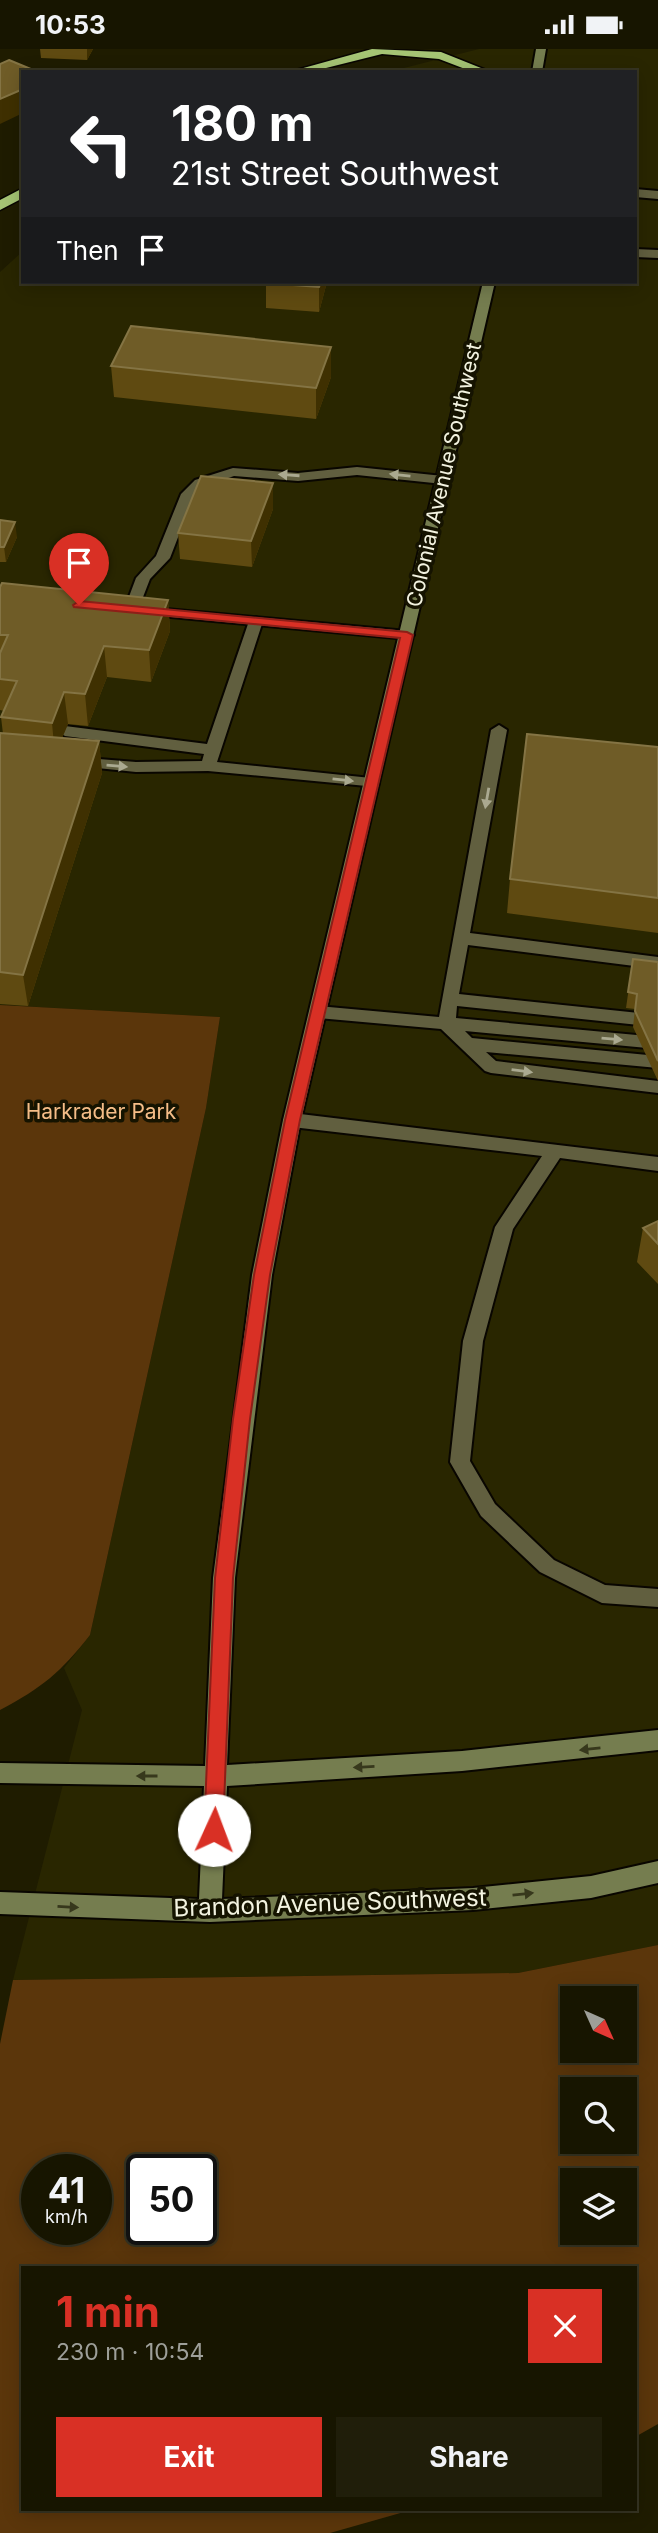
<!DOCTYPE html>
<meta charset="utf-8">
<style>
body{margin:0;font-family:Inter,sans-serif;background:#201e0a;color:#f1f3f6;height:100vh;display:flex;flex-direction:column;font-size:26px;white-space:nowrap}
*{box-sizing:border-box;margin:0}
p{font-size:23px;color:#9e9f99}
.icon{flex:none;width:38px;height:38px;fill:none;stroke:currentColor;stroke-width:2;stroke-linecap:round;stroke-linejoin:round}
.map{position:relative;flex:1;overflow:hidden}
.details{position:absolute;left:21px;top:2217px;width:616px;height:245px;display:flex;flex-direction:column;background:#171500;border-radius:0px;box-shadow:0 4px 18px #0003,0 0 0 2px #363422}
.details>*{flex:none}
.top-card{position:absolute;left:21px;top:21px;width:616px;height:214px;border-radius:0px;box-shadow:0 4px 18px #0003,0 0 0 2px #363422;background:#202124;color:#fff;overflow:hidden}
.needle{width:46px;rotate:135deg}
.tools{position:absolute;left:560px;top:1937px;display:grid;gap:14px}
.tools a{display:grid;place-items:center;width:77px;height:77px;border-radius:0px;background:#171500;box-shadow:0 4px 18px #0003,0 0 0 2px #363422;font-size:35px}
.speed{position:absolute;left:21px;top:2105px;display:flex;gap:14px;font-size:35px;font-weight:700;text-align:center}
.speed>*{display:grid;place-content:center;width:91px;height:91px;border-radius:50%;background:#171500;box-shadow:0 4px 18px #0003,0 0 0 2px #363422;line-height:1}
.speed small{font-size:18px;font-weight:400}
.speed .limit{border:4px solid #111;border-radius:10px;background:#fff;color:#111}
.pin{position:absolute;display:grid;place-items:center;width:60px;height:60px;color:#fff;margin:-72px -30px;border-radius:50% 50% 50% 0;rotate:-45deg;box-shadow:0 0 7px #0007}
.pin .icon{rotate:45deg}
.me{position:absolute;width:77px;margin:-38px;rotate:2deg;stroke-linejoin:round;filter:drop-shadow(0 0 5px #0008)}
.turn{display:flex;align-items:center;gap:24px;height:147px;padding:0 35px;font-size:32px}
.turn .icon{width:91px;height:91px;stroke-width:2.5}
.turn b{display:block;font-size:49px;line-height:60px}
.then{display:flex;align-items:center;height:66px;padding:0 35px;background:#0003;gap:14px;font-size:26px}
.round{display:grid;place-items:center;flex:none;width:74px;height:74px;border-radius:0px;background:#201e0a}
.summary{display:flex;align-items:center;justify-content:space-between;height:119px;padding:0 35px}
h1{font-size:42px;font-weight:700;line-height:52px;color:#d93025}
.action{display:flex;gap:14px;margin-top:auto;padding:14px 35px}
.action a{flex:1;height:80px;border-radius:0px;background:#d93025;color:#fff;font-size:28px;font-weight:700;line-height:80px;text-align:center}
.action a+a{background:#201e0a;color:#f1f3f6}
.status{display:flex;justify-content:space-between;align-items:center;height:49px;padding:0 35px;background:#171500;direction:ltr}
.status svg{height:19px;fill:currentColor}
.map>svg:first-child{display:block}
.built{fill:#292600}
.green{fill:#5b360b;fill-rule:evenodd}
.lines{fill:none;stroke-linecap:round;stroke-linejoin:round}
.service-casing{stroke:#090600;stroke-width:4}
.minor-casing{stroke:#090600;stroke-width:4}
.secondary-casing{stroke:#090600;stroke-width:4}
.motorway-casing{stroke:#090600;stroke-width:3}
.service{fill:#615f3f;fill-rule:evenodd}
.minor{fill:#615f3f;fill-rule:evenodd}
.secondary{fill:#757d4f;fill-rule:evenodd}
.motorway{fill:#a5c474;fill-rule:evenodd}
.wall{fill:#5f4a11}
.shaded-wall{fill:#3f3001}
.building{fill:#6f5c27;stroke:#847444;stroke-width:2}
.oneway{fill:#aaa990}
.oneway2{fill:#37381c}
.route{fill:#d93025;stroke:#8d1f18;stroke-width:2}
.labels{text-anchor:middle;stroke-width:7;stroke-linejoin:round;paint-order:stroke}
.street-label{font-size:21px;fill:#f3f3e0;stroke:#151300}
.park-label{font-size:21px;fill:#f5bd87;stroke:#151300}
.near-street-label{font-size:24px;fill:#f3f3e0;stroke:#151300}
</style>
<div class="status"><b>10:53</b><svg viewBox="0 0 49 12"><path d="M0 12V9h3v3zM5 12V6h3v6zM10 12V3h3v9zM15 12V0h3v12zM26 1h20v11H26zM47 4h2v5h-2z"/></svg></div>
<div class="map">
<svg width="658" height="2484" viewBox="0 0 658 2484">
<rect width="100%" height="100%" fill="#1f1c00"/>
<path class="built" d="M479 0H658V1896L518 1924 13 1931 82 1661 64 1619 90 1586 206 1059 220 968 0 956V223L23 202V233H635V23H388Z"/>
<path class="green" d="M0 956 220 968 206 1059 90 1586C61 1623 42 1639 0 1661Z
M658 1896V2375L635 2388V2219H23V2460L411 2461 330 2484H0V1995L13 1931 518 1924ZM572 1950H625V2002H572ZM572 2040H625V2093H572ZM37 2121H96V2180H37ZM142 2121H201V2180H142ZM572 2132H625V2184H572Z"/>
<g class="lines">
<g class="service-casing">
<path id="service" d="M635 140 658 142V150L635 148Z
M635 200 658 201V209L635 208Z
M357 418 443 427 450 431 443 435 357 426 298 432 234 427 205 437 194 447 170 509 150 530 138 561 131 565 124 561 136 529 156 507 181 445 195 431 233 419 298 424Z
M256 568 263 572 217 713 371 729 377 730 379 734 377 738 208 722 136 723 68 716 66 713 74 708 136 713 202 712 204 705 65 687 57 682 65 677 207 695 249 572Z
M499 676 507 681 470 884 658 908V920L468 896 459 945 658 966V978L457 957 456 969 658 988V1000L465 982 472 989 658 1007V1019L486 1003 496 1012 658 1032V1044L491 1024 485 1022 441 980 318 969 309 963 318 957 439 968 491 681Z
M292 1064 658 1108V1122L560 1109 513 1180 483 1292 470 1412 495 1455 554 1511 605 1536 658 1540V1558L602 1554 540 1523 481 1467 450 1413 463 1292 495 1178 542 1107 292 1078 286 1076 283 1071 286 1066Z"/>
</g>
<g class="minor-casing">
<path id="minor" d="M144 558 407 582 414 586 407 590 139 565 137 562Z"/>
</g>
<g class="secondary-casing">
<path id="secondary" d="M536 0H546L542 23H532Z
M483 233H495L301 1071 272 1226 235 1529 227 1716 462 1702 658 1681V1701L462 1722 227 1737 222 1850 473 1839 591 1827 658 1812V1834L591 1849 473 1861 210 1873 0 1865V1843L199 1850 204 1737 0 1734V1714L205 1717 213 1529 252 1226 283 1071Z"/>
</g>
<g class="motorway-casing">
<path id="motorway" d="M372 0 441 3 491 23H473L439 10 382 5 310 23H289Z
M23 139V149L0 161V151Z"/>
</g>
<use href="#service" class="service"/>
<use href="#minor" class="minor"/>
<use href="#secondary" class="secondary"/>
<use href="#motorway" class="motorway"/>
</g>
<path class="wall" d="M40 0H93L87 11 41 9Z
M266 233H327L319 263 266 259Z
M331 298V328L316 370 114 348 111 317Z
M273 434V460L252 518 180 510 178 484Z
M0 471 17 488 6 513H0Z
M0 538 168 551 170 582 151 633 107 628 88 677 68 675 62 689 99 692 102 724 28 957 0 955V684L3 685 1 668 4 662 0 661Z
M658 698V884L507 864 510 830Z
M633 910 658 913V1032L633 978 635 960 626 959Z
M658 1172V1235L637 1213 643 1179Z"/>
<path class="shaded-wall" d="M87 0H93L87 11Z
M23 40V64L0 75V50Z
M321 233H327L319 263V238Z
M331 298V328L316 370V339Z
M273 434V460L252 518 251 492Z
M15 473 17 488 6 513 4 498Z
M168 551 170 582 151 633 149 601Z
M104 597 107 628 88 677 85 645Z
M64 643 68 675 55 706 52 674Z
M99 692 102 724 28 957 23 926Z"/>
<path class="building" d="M9 11 38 23H23V40L0 50V15Z
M266 233H321L319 238 265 234Z
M131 277 331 298 316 339 111 317Z
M201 427 273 434 251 492 178 484Z
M0 471 15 473 4 498H0Z
M2 534 168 551 149 601 104 597 85 645 64 643 52 674 1 668 17 632 0 630V604L8 586H0V538Z
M0 684 99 692 23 926 0 923Z
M527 685 658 698V849L510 830Z
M633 910 658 913V1012L635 962 637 945 628 943Z
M658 1172V1195L643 1179Z"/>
<defs><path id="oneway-solid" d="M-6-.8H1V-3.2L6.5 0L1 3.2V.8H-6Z" transform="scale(1.75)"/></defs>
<g class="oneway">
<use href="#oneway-solid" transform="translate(289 426) rotate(-176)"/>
<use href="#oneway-solid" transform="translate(400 426) rotate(-174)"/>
<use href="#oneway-solid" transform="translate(117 717) rotate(5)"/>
<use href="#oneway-solid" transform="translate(343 731) rotate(6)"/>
<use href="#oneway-solid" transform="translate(487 749) rotate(100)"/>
<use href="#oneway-solid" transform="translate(612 990) rotate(5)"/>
<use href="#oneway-solid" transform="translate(522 1022) rotate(7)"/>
</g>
<g class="oneway2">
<use href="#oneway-solid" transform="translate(590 1700) rotate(174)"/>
<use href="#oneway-solid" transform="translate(364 1718) rotate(177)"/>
<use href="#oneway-solid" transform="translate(147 1727) rotate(180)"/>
<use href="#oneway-solid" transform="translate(523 1845) rotate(-6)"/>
<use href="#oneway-solid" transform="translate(68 1858) rotate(3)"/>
</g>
<path class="route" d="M79 552 407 583 413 586 300 1071 270 1226 250 1370 233 1529 223 1781 220 1787 214 1789 207 1787 204 1781 215 1529 233 1370 254 1226 285 1071 400 589 74 558 73 556Z"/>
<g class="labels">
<g class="street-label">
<text transform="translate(444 426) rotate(-77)" y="7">Colonial Avenue Southwest</text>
</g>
<g class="park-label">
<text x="101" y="1070">Harkrader Park</text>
</g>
<g class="near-street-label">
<text transform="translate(330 1854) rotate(-2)" y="8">Brandon Avenue Southwest</text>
</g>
</g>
</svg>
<div class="tools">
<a><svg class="needle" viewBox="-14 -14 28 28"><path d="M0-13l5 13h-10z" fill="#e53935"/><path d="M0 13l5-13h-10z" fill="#9e9f99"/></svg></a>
<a><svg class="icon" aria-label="search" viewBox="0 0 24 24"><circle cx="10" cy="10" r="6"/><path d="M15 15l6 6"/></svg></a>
<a><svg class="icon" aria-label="layers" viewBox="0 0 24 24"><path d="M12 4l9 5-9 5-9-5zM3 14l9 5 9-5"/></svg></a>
</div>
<div class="speed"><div>41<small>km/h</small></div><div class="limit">50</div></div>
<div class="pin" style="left:79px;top:556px;background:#d93025"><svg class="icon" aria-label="arrive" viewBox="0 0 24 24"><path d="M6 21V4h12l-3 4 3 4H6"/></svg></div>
<svg class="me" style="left:214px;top:1781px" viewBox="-20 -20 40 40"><circle r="19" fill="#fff"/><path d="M0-13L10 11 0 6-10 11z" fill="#d93025"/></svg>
<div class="top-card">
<div class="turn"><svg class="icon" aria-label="left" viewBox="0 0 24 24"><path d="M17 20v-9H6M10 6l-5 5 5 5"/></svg><div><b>180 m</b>21st Street Southwest</div></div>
<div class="then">Then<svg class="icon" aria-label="arrive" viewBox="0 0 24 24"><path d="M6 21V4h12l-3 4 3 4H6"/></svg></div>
</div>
<section class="details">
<div class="summary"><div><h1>1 min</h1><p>230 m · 10:54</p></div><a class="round" style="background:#d93025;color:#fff"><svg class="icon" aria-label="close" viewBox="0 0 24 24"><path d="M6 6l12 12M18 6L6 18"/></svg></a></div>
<div class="action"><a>Exit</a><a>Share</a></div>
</section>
</div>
